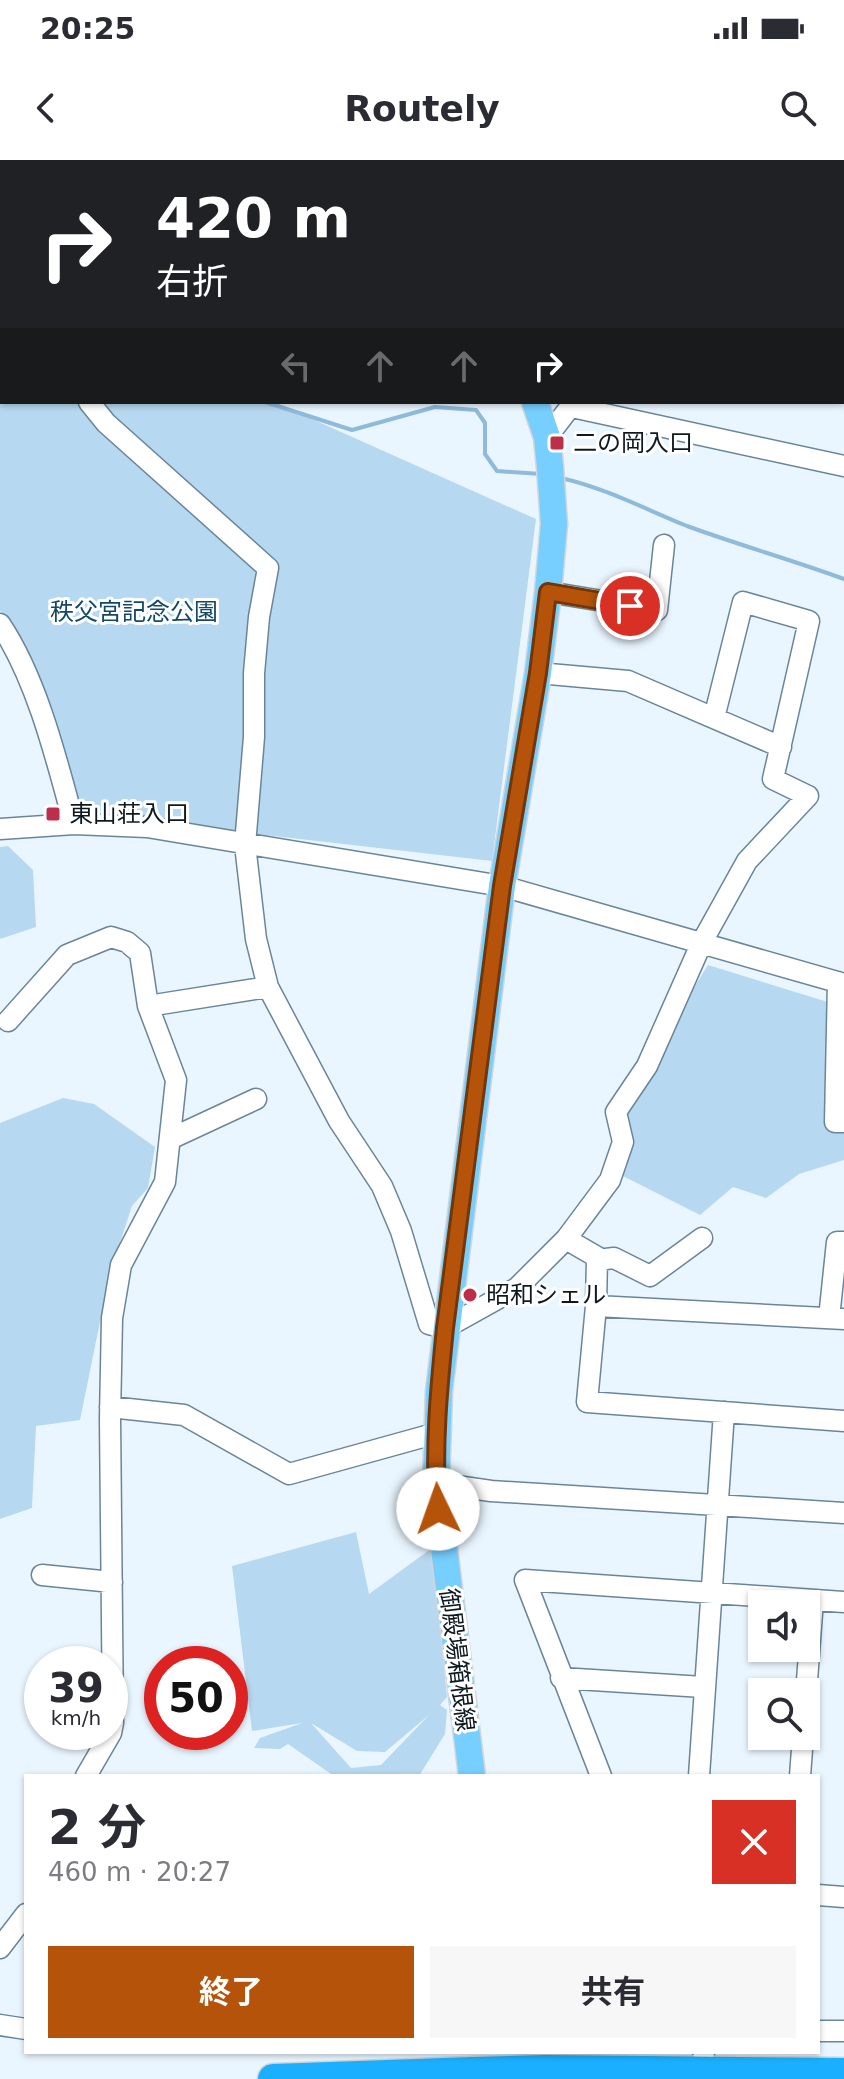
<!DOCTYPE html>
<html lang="ja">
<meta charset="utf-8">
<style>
body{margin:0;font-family:"DejaVu Sans","Noto Sans JP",sans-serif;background:#f7f7f7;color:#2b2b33;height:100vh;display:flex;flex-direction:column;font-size:30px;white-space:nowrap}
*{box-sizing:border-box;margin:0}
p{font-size:26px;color:#7c7c81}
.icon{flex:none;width:44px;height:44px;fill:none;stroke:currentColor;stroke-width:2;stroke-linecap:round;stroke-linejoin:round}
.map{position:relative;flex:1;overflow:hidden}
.side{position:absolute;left:24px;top:1614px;width:796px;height:280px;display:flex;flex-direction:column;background:#fff;border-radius:0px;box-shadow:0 2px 6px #0004}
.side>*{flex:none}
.hud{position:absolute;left:0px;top:0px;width:844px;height:244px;box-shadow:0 2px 6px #0004;background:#202124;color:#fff;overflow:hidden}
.tools{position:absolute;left:748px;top:1430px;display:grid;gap:16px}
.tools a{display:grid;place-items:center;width:72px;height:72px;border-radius:0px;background:#fff;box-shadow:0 2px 6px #0004;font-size:40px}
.speed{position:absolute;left:24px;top:1486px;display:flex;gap:16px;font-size:40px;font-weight:700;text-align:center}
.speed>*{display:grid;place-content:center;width:104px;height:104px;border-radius:50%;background:#fff;box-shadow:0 2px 6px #0004;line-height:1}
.speed small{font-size:20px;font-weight:400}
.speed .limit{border:12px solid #d22;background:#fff;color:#111}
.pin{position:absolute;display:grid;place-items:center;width:68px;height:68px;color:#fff;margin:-34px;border:4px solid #fff;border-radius:50%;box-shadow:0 2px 8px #0007}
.me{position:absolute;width:88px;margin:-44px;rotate:357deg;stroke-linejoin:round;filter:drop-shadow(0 0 6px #0008)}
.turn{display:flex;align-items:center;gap:28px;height:168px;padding:0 24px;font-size:36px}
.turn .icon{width:104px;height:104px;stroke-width:2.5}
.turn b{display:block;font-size:56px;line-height:68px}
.lanes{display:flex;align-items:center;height:76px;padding:0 24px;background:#0003;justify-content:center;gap:40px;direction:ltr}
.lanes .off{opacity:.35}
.round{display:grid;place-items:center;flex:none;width:84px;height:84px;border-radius:0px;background:#f7f7f7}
.head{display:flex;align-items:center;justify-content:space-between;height:136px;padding:0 24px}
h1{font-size:48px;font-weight:700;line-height:60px}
.button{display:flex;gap:16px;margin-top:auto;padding:16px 24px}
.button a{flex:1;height:92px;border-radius:0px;background:#b45309;color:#fff;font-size:32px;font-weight:700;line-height:92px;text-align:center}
.button a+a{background:#f7f7f7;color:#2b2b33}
.status{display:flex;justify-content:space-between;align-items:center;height:56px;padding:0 40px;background:#fff;direction:ltr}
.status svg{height:22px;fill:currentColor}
header{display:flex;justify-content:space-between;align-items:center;height:104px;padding:0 24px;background:#fff;font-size:36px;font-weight:700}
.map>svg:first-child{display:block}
.green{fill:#b7d8f1;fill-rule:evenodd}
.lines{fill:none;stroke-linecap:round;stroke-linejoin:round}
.stream{stroke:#8ebadb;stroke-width:4}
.minor-casing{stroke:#6a8599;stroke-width:23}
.major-casing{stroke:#d3d5d7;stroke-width:29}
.highway-casing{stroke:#d3d5d7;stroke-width:33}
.minor{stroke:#fff;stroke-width:20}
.major{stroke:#76cfff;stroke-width:26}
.highway{stroke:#1aafff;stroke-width:30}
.highway-bridge-casing{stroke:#d3d5d7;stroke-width:33;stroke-linecap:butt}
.highway-bridge{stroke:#1aafff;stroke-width:30}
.route-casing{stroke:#753606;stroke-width:20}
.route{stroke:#b45309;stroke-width:14}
.poi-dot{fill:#be2d4a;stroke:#fff;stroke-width:3}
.labels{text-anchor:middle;stroke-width:6;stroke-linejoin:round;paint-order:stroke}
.poi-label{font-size:24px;fill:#0d181f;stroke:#fff;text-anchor:start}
.park-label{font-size:24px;fill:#134869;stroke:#fff}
.street-label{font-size:24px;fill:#0d181f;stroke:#fff}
</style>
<div class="status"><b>20:25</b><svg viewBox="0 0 49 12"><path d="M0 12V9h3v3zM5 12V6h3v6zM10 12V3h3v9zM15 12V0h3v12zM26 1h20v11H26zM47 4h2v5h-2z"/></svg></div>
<header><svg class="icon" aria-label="back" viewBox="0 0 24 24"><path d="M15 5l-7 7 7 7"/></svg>Routely<svg class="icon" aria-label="search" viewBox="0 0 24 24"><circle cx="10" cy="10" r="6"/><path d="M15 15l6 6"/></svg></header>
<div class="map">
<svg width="844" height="1919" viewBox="0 0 844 1919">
<rect width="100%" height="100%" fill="#eaf6ff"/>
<path class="green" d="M0 109 2 242H274L536 359 492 701 83 654C71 616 29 470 0 451Z
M8 686 33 710 36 767 0 779V687Z
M708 805 844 847V1000L799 1014 766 1038 733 1027 700 1055 619 1014 616 952Z
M63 938 94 944 155 987 148 1028 132 1046 110 1113 80 1260 36 1266 32 1348 0 1359V963Z
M356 1372 369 1434 432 1388 447 1537 440 1545 447 1550 445 1574 419 1616H334L288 1584 280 1589 254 1588 260 1578 302 1563 252 1571 232 1406ZM429 1555 381 1605 351 1608 311 1563 357 1591 385 1592Z"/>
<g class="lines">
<path class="stream" d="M0 129 2 130
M265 242 352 270 435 247 476 250 485 263V294L497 311 541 314
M561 318C605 328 645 349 687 366 739 385 792 400 844 419"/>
<g class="minor-casing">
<path id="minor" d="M743 0 744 2
M462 2 465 0
M702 2 704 0
M842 131 844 133
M0 148 2 149
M89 242 106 263 268 408 259 457 254 513V577L245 685 256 779 268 827 339 961 382 1026 401 1071 429 1164 445 1168 517 1128 566 1079 610 1020 623 982 616 952 647 906 702 782 747 701 808 636 773 619 809 461 743 442 714 558
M572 247 844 306
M547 277 574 242
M548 432 657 450 664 385
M0 464C37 519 57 601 74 664
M538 513 628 521 781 587
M0 669 74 664 147 667 502 726 844 824
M838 822 835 962H844
M148 846 268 827
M8 861 67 795 111 777 127 782 140 793 148 846 176 920 165 1022 121 1105 112 1158 110 1258 113 1563 111 1573 86 1616
M170 979 256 939
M566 1079 597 1097 596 1146 587 1242 844 1261
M597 1100 614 1098 650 1116 702 1078
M596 1146 844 1159
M829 1158 837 1082H844
M110 1247 184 1255 289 1314 437 1273
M436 1323 491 1331 844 1353
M42 1415 112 1422
M561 1518 703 1527
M806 1534 813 1440
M601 1616 525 1420 844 1442
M699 1616 724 1252
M800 1616 803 1576
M818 1735 844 1737
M0 1788 26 1754
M0 1865 26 1869
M818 1871H844
M703 1892 704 1893"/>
</g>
<g class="major-casing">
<path id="major" d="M333 0 336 2
M472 1616 436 1323 439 1231 502 726 538 513 548 432 554 364 550 307 547 277 535 242"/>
</g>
<g class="highway-casing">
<path id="highway" d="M546 1910 844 1913
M273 1919 473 1912"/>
</g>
<use href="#minor" class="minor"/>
<use href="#major" class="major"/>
<use href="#highway" class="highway"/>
<g class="highway-bridge-casing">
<path id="highway-bridge" d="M473 1912 546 1910"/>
</g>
<use href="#highway-bridge" class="highway-bridge"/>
</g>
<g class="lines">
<g class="route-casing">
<path id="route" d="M438 1349C433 1289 439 1228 445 1168L502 726 538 513 548 432 630 446"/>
</g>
<use href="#route" class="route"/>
</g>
<g class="poi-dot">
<rect x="549" y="275" width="16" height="16" rx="4"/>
<rect x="45" y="646" width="16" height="16" rx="4"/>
<circle cx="470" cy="1135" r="8"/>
</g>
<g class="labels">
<g class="poi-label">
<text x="573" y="291">二の岡入口</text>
<text x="69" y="662">東山荘入口</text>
<text x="486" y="1143">昭和シェル</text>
</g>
<g class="park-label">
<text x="134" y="460">秩父宮記念公園</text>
</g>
<g class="street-label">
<text transform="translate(457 1500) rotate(83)" y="8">御殿場箱根線</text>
</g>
</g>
</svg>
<div class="tools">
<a><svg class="icon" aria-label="sound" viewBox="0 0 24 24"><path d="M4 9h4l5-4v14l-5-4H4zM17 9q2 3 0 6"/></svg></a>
<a><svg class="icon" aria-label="search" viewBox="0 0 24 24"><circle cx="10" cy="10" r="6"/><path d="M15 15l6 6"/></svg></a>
</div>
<div class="speed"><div>39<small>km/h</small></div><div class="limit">50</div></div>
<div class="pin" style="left:630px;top:446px;background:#d93025"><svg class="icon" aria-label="arrive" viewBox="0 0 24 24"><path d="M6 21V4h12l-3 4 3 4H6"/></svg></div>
<svg class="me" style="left:438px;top:1349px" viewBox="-20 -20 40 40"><circle r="19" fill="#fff"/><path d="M0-13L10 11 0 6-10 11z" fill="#b45309"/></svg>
<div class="hud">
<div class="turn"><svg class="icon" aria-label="right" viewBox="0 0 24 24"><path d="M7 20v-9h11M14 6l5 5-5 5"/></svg><div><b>420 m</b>右折</div></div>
<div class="lanes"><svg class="icon off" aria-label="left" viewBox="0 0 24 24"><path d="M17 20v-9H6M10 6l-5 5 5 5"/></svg><svg class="icon off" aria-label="ahead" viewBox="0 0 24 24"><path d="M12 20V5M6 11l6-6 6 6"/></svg><svg class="icon off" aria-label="ahead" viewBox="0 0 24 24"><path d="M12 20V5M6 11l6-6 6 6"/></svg><svg class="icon" aria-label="right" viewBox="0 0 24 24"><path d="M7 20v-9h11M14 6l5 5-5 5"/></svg></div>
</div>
<section class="side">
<div class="head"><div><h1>2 分</h1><p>460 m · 20:27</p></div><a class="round" style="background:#d93025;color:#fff"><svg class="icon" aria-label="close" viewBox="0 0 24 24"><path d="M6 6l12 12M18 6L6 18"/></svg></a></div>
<div class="button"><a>終了</a><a>共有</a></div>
</section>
</div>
